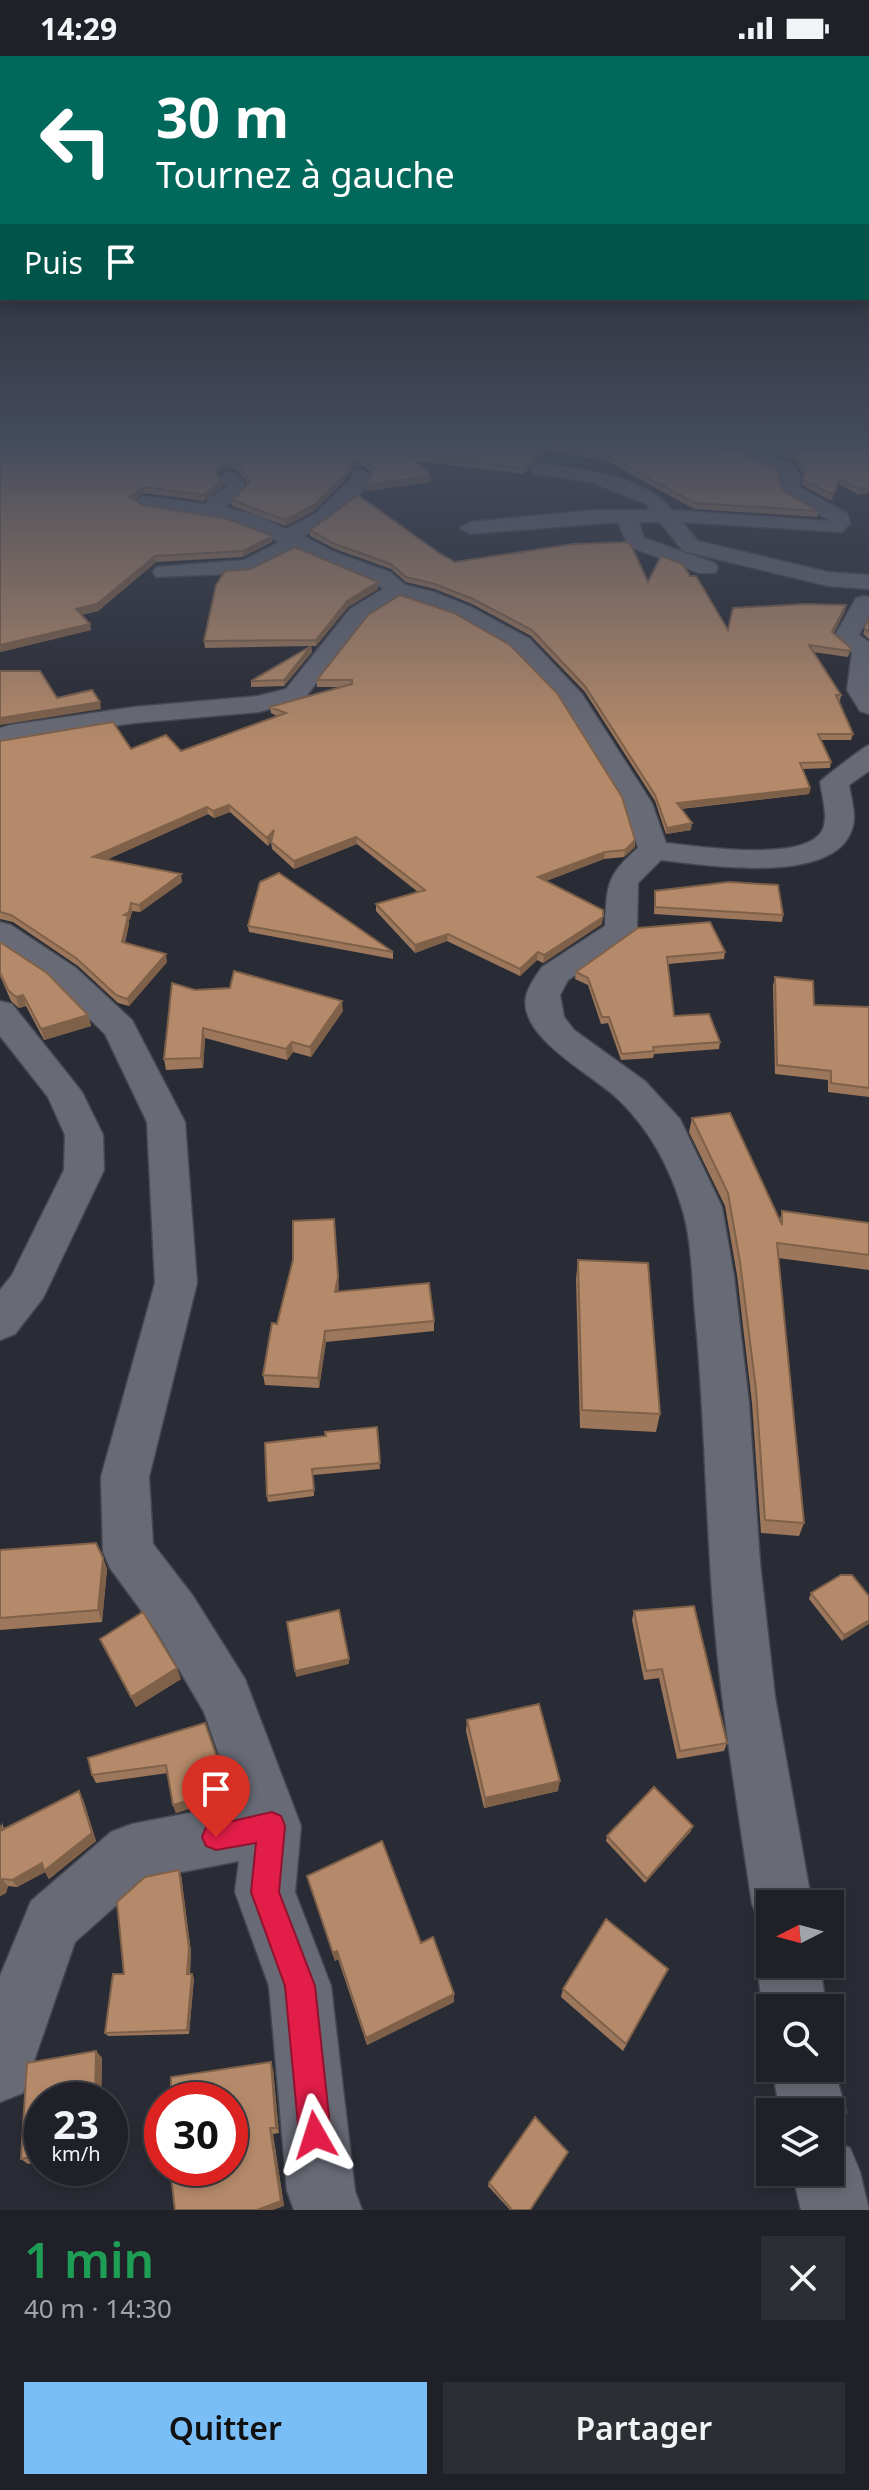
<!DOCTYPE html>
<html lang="fr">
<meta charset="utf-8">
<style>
body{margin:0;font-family:"Noto Sans",sans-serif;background:#2d2e34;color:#f1f3f6;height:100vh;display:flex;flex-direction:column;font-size:30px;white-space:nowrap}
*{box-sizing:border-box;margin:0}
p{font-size:26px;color:#a2a3a8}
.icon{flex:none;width:44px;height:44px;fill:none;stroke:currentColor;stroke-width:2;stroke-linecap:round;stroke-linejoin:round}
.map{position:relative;height:2154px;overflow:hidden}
.panel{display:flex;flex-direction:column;background:#202128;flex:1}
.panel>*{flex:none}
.hud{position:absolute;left:0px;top:0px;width:870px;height:244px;box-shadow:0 4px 12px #0003,0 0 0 2px #3d3e45;background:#00695c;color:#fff;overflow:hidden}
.needle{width:52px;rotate:264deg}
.fabs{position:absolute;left:756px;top:1834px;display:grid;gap:16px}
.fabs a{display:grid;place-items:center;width:88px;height:88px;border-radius:0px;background:#202128;box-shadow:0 4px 12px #0003,0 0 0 2px #3d3e45;font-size:40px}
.speed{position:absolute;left:24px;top:2026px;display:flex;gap:16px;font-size:40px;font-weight:700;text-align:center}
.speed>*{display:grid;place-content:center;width:104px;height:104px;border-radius:50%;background:#202128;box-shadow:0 4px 12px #0003,0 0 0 2px #3d3e45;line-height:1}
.speed small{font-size:20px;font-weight:400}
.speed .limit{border:12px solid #d22;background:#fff;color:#111}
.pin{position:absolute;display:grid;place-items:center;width:68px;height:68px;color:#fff;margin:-82px -34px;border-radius:50% 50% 50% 0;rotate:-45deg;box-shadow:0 0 8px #0007}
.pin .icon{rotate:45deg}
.me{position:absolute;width:88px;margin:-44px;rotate:354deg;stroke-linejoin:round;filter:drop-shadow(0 0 6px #0008)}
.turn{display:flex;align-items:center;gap:28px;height:168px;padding:0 24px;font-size:36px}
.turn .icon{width:104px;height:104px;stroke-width:2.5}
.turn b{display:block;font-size:56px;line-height:68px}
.then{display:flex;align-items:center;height:76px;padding:0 24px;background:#0003;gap:16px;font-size:30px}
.round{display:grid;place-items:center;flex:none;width:84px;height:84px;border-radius:0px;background:#2d2e34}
.overview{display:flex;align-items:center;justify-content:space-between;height:136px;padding:0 24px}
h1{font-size:48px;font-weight:600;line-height:60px;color:#1e9e55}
.cta{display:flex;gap:16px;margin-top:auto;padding:16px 24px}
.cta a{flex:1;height:92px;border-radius:0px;background:#7abef8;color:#111;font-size:32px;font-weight:600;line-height:92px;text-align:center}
.cta a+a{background:#2d2e34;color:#f1f3f6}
.status{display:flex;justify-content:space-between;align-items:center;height:56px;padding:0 40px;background:#202128;direction:ltr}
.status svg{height:22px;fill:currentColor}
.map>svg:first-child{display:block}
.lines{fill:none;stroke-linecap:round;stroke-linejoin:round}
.street-casing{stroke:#464850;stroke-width:3}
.street{fill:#686a75;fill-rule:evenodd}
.wall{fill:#9c775b}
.shaded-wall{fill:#7f614a}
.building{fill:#b58a6a;stroke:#7f614a;stroke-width:2}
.route{fill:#e11d48;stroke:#92132f;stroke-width:2}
</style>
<div class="status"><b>14:29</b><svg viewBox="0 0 49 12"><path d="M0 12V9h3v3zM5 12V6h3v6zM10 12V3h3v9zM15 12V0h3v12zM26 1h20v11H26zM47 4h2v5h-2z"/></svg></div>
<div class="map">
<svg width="869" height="2154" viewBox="0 0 869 2154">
<rect width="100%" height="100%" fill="#2a2c35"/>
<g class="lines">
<g class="street-casing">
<path id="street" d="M678 388H869V396L764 397 792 406 801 421 799 431 847 457 850 467 842 476 682 466 698 485 828 516 869 519V533L828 530 683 495 660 466H639L644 482 715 507 718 512 715 517H699L628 490 618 466 470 478 460 472 470 466 595 454H650L646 448 591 426 534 418 531 414 534 410 541 408C584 414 642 418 672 454L830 465 782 437 778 414 751 407 745 396 687 394Z
M361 413 371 419C368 440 322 470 304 480L334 496 390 516 405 529 434 536 471 551 530 583 582 638 652 747 666 787C698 790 803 807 822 775 829 762 822 740 820 726 823 722 865 690 869 689V715L849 729C851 743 857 759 852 773 834 830 706 809 661 804L638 827 637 874 632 881 568 924 560 939 564 961 574 974 645 1025 680 1063 722 1151 734 1220 749 1347 760 1507 775 1641 812 1848H770V1873L761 1869 752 1848C735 1734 716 1621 710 1505 705 1423 703 1340 695 1257 692 1223 692 1182 681 1149 669 1110 650 1075 621 1046 597 1020 513 981 527 937 530 928 537 918 542 911L605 870C607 829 606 820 638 792L624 747 559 642 512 593 455 561 400 542 366 563 304 643 259 656 134 667 17 684 0 690V672L10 669 134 651 258 640 286 633 350 553 383 533 374 526 295 494 250 517 156 521 153 516 156 511 244 504 279 486C233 462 194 458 144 452L134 446 144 440 206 448 209 442 227 431 219 421 229 415 236 417 248 432 226 451 261 461 286 473 316 457 351 423 354 415Z
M864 540 869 541V560L859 579 869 586V658L860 655 847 634 852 596 834 581 856 542Z
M0 866 11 869 76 912 132 964 185 1066 197 1227 149 1421 153 1488 193 1540 245 1623 301 1770 295 1836 331 1930 355 2135 362 2154H294L287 2135 269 1930 235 1836 239 1805 146 1823 75 1886 23 2037 0 2046V1920L31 1845 111 1776 132 1768 236 1748 204 1656 157 1576 110 1512 103 1496 101 1421 155 1227 147 1066 105 978 52 926 0 891Z
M0 945 12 948 82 1036 103 1079 104 1114 43 1242 15 1278 0 1284V1234L12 1219 64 1114 65 1079 48 1041 0 980Z
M770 1885V1908H820L826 1952H770V1968C760 1943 751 1906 770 1885Z
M830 1997 846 2056 836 2079 830 2082V2056H780L772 2012H830Z
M830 2084 850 2092 860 2116 869 2154H801L792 2116H830Z"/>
</g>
<use href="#street" class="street"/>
</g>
<path class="wall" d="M0 388H682L688 391 751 404 782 434 819 455 817 461 694 453 607 405 547 394 524 418 415 405 431 426 366 435V429L372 417 363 410 353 412 348 421 314 455 286 470 232 450V444L248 428 238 415 230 412 217 418 222 424 223 430 204 445 144 437 135 444 143 449 272 486 243 501 156 506 98 555 81 559 90 568 91 574 0 596Z
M869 393V437L859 439 839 428 831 445 802 429 804 419 795 404 783 400 784 394Z
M310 474 439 497 455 506 648 526 690 520 728 574 846 549 845 555 834 577 850 595 848 601 813 596 841 639 840 645H838L853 678 851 684H821L831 706 830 712 802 713 810 732 809 738 681 753 691 774 666 778 655 745 585 636 531 580 472 548 435 533 406 526 391 513 335 493 310 480Z
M378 526V533L348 551 316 590H311L312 596 284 630 251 631V625L311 590 205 592 204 585Z
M368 559 635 784V791L624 801 604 803 546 825 602 868 543 907 537 904 520 920 447 885 415 897 376 855V848L418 836 357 788 294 813 272 793 271 786 268 790 230 756 214 762 208 758 106 804 182 826 140 856 132 855 130 863 129 864V868L125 887 167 906 129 950 118 947 78 910 13 866 0 863V685L181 695 277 660 271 657 270 651 342 631H317V624Z
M869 562V583L863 578Z
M655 835 783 859 782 866 654 858Z
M710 866 725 896 724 903 668 908 674 960 720 986 719 993 654 998 653 1002 621 1004 608 967 601 968 588 929 575 923 576 916Z
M248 870 393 896V903L249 876Z
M0 886 88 959 91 970 44 984 26 950 19 952 11 945 0 920Z
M775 921 814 949 869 951V1041L828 1036V1024L775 1018 773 930Z
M195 934 343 955 311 1001 293 996 287 1004 205 982 203 1012 166 1014 164 1003Z
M692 1062 780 1163 782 1155 869 1167V1214L778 1202 804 1467 799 1480 761 1477 752 1347 737 1219 725 1150 689 1076Z
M578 1204 660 1358 656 1376 580 1372 576 1223Z
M339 1231 338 1236 434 1265V1275L326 1286 319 1332 265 1329 263 1319 277 1268Z
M377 1371 380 1413 313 1419 314 1440 268 1446 267 1440 326 1380Z
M0 1494 103 1502 107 1513 102 1566 0 1574Z
M811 1537 869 1540 842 1585 809 1543Z
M634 1555 727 1687 724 1695 677 1703 659 1622 644 1624 632 1564Z
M100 1583 181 1623 136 1651 105 1594Z
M467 1664 558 1735 484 1752 466 1675Z
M205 1667 230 1740 176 1757 173 1749 168 1717 96 1727 92 1719Z
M83 1743 96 1785 49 1823 45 1816 17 1831 8 1830 6 1837 0 1840 2 1766 4 1773Z
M691 1775 645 1827 606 1785 607 1780Z
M181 1819 191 1896 190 1918 194 1922 189 1978 108 1980 105 1977 124 1918Z
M307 1820 421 1887 454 1946 367 1989 338 1903 335 1905Z
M664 1921 623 1995 561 1941 563 1933Z
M96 1995 102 2002 101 2044H42V2105L28 2108 21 2103 27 2007Z
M273 2013 279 2077 273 2078 284 2150 175 2154Z
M489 2127 530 2154H510L488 2130Z"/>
<path class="shaded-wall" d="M548 388 547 394 524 418V412Z
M362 405 363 410 353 412 348 421 314 455 286 470 285 464 353 406Z
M229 406 230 412 217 418 216 417 217 413Z
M431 420V426L366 435V429Z
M222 424 223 430 204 445V439Z
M144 431V437L131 447 130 441Z
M869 431V437L859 439 861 433Z
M272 480V486L243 501V495Z
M155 500 156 506 98 555 77 560 76 553Z
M378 526V533L348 551 316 590V584L347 545Z
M846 549 845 555 831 582 832 576Z
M90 568 91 574 0 596V589Z
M311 590 312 596 284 630V624Z
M100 646 101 653 0 669V662Z
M810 732 809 738 676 753 677 747Z
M229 749 230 756 214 762 213 755Z
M207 751 208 758 95 809 93 801Z
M692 767 691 774 666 778 667 772Z
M274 774 275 781 268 790 267 782Z
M356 781 357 788 294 813V805Z
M635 784V791L624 801 625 794Z
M605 796 604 803 538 828V821Z
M181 818 182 826 140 856 139 849Z
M131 847 132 855 130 863 129 864V868L123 894 122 886 124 859Z
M603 861 602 868 543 907 544 899Z
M448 878 447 885 415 897V889Z
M538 896 537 904 520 920V913Z
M166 898 167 906 129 950 127 943Z
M23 939 26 950 19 952 16 941Z
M342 945 343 955 311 1001 310 991Z
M88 959 91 970 44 984 41 973Z
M203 972 205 982 203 1012 201 1002Z
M292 986 293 996 287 1004 286 993Z
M335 1173 339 1231 336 1247 335 1236Z
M325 1275 326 1286 319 1332 318 1322Z
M103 1502 107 1513 102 1566 98 1554Z
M869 1564V1568L842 1585 844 1579Z
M349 1603V1608L296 1621 295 1615Z
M177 1612 181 1623 136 1651 131 1641Z
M560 1725 558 1735 484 1752 485 1742Z
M228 1733 230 1740 176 1757 173 1749Z
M79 1735 83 1743 96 1785 49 1823 45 1816 17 1831 12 1824Z
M693 1770 691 1775 645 1827 647 1823Z
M179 1814 181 1819 191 1896 189 1922 187 1918Z
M2 1823 8 1830 6 1837 0 1840V1830Z
M337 1895 338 1903 335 1905 333 1897Z
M192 1918 194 1922 189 1978 187 1974Z
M454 1938V1946L367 1989 366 1982Z
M96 1995 102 2002 101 2044H95Z
M271 2006 273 2013 279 2077 276 2072Z
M270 2072 273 2078 284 2150 273 2154H257Z"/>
<path class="building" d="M0 388H682L688 391 744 393 751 404 776 411 782 434 819 455 695 447 607 400 548 388 524 412 409 398 431 420 366 429 374 412 362 405 353 406 348 416 314 449 285 464 232 444 250 426 238 409 229 406 217 413 216 417 222 424 204 439 144 431 130 441 143 449 228 463 272 480 243 495 155 500 97 548 76 553 90 568 0 589Z
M869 393V431L861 433 840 423 833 439 803 424 805 414 796 399 784 394Z
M358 439 439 497 455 506 573 488 626 486 631 489 648 526 661 500 683 508 690 520H696L728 574 733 552 805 548 846 549 832 576 850 591V595L809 589 841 639H836L853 678H818L831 706 800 707 810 732 677 747 692 767 667 772 655 739 585 630 532 574 473 543 435 528 406 521 391 508 335 488 310 474Z
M295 491 378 526 347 545 316 584 204 585 216 529 225 515 251 513Z
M400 539 454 557 510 589 557 637 622 741 635 784 625 794 605 796 538 821 603 854V861L544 899 538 896 520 913 448 878 415 889 376 848 425 834 356 781 294 805 271 786 274 774 267 782 229 749 213 755 207 751 93 801 181 818 139 849 131 847 129 856 124 859 128 860 122 886 166 898 127 943 116 939 76 902 11 859 0 856V685L113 666 131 693 166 679 181 695 286 657 270 651 352 628V624H317L368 559Z
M869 562V576L864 572Z
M311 590 284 624 251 625Z
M0 615H40L57 642 92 634 100 646 0 662Z
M279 817 393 896 248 870 260 826Z
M729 826 778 829 783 859 655 851V835Z
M710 866 725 896 667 901 674 960 709 958 720 986 653 991 654 995 622 998 609 961H602L588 922 576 916 638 872Z
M0 886 47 917 88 959 41 973 23 939 16 941 8 934 0 917Z
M234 915 342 945 310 991 292 986 286 993 203 972 201 1002 164 1003 172 927 195 934 230 932Z
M775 921 813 925 814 949 869 951V1032L831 1027V1015L777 1009Z
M730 1057 782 1169V1155L869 1167V1199L777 1187 804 1467 765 1464 756 1333 740 1206 728 1137 692 1062Z
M334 1163 338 1221 335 1236 429 1227 434 1265 325 1275 318 1322 263 1319 272 1267 277 1268 293 1204V1165Z
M578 1204 648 1207 660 1358 582 1354Z
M377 1371 380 1407 312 1413 314 1434 267 1440 265 1387 326 1380 325 1376Z
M96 1487 103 1502 98 1554 0 1562V1494Z
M841 1519H852L869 1540V1564L844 1579 811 1537Z
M694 1550 727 1687 680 1695 662 1613 646 1615 634 1555Z
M339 1554 349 1603 295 1615 287 1566Z
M143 1556 177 1612 131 1641 100 1583Z
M539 1648 560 1725 485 1742 467 1664Z
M205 1667 228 1733 173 1749 166 1709 92 1719 88 1702Z
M654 1731 693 1770 647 1823 607 1780Z
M79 1735 92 1777 44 1815 42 1807 12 1824 2 1823 0 1830V1769L2 1774Z
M382 1785 421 1887 433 1881 454 1938 366 1982 337 1895 333 1897 307 1820Z
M179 1814 189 1892 187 1918H192L187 1974 105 1977 113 1918H124L117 1846 145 1821Z
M606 1863 668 1913 626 1988 563 1933Z
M96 1995 95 2044H42V2099L21 2103 27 2007Z
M271 2006 276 2072H270L281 2145 257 2154H175L170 2112H230V2044H171V2021Z
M535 2061 568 2096 530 2154H512L489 2127Z"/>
<linearGradient id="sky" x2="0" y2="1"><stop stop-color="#17181d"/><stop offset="0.56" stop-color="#444b5c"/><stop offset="1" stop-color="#444b5c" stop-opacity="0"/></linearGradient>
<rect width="869" height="689" fill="url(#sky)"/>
<path class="route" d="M272 1756 281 1760 285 1770 279 1836 315 1930 331 2079 326 2090 315 2095 304 2090 299 2079 285 1930 251 1836 256 1787 216 1794 206 1790 202 1781 206 1771Z"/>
</svg>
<div class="fabs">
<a><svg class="needle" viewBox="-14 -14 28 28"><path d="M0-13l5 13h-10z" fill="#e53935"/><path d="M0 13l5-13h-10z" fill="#a2a3a8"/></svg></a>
<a><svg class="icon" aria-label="search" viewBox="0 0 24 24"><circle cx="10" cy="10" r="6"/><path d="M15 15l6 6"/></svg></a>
<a><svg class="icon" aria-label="layers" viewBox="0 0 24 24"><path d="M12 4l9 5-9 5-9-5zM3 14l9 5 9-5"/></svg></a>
</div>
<div class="speed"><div>23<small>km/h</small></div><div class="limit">30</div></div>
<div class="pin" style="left:216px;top:1781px;background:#d93025"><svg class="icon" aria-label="arrive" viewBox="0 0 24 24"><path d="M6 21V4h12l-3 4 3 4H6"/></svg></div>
<svg class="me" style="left:315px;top:2079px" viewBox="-20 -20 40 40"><path d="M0-17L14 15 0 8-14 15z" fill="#e11d48" stroke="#fff" stroke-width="4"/></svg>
<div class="hud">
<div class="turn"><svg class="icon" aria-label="left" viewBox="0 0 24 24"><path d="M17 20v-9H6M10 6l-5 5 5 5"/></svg><div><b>30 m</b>Tournez à gauche</div></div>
<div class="then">Puis<svg class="icon" aria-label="arrive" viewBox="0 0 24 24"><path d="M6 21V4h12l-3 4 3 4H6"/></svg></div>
</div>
</div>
<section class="panel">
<div class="overview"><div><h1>1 min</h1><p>40 m · 14:30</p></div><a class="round"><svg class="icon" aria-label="close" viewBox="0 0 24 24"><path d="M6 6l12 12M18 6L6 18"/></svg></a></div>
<div class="cta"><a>Quitter</a><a>Partager</a></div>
</section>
